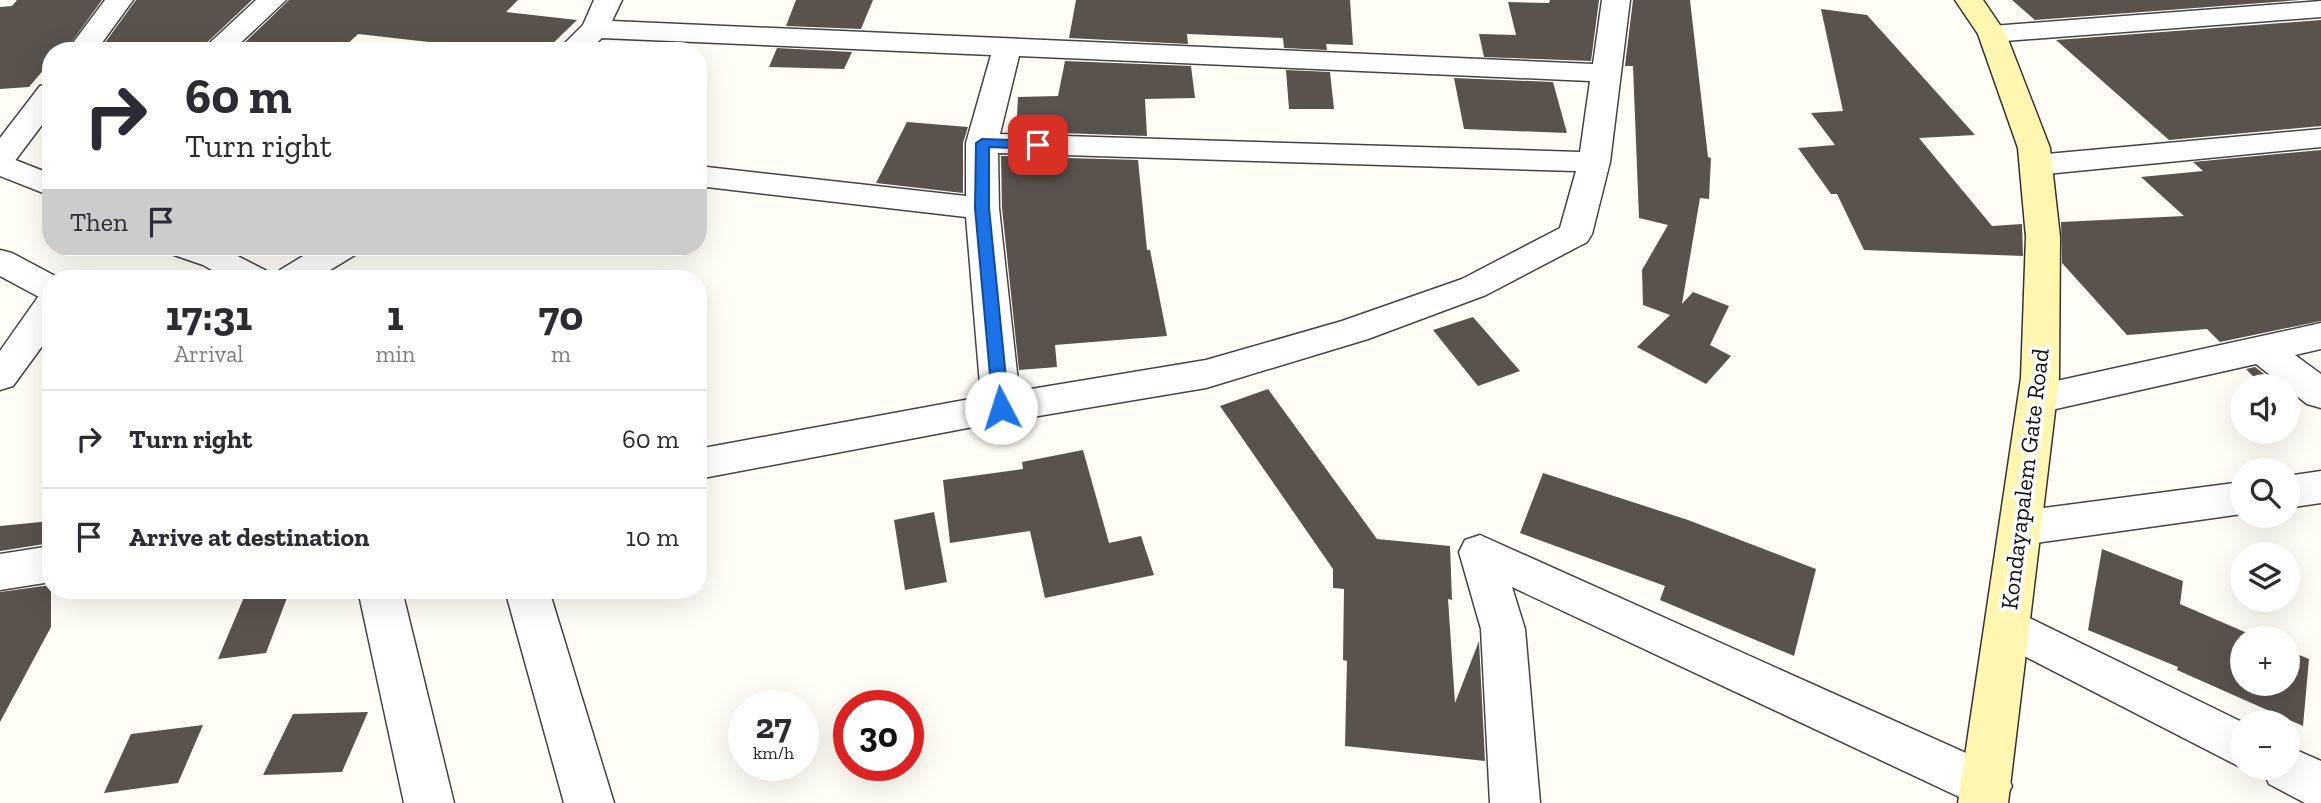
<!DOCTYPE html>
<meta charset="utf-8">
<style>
body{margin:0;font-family:"Zilla Slab",serif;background:#f7f7f7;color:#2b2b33;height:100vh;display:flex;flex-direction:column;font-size:26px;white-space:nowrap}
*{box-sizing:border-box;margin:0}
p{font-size:23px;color:#7c7c81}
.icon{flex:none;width:38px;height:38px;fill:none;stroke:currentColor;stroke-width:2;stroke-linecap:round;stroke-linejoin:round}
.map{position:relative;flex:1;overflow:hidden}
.panel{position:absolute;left:42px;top:270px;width:665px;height:329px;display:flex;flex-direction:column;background:#fff;border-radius:28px;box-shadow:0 7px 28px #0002}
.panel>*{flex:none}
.guide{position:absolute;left:42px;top:42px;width:665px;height:214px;border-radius:28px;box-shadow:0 7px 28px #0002;background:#fff;color:#2b2b33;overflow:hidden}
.controls{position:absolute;left:2230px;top:374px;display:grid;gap:14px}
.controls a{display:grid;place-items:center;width:70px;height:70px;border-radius:50%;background:#fff;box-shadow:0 7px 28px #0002;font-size:35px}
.speed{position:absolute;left:728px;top:690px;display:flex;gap:14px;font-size:35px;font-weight:700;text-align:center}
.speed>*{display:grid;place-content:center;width:91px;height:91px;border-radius:50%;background:#fff;box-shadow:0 7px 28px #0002;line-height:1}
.speed small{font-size:18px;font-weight:400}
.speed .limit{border:10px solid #d22;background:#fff;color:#111}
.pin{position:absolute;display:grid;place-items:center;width:60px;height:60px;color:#fff;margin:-30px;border-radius:14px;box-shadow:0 4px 10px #0006}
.me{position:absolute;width:77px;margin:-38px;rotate:355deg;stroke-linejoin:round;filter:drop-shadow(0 0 5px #0008)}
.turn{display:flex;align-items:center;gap:24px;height:147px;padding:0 28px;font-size:32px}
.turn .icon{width:91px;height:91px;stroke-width:2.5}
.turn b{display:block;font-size:49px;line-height:60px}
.then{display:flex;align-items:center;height:66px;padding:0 28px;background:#0003;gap:14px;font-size:26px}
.eta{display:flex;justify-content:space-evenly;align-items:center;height:119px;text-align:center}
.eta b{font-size:42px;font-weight:700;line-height:49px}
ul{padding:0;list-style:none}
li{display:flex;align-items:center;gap:21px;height:98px;padding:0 28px;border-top:2px solid #e1e1e2}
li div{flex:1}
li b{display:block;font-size:26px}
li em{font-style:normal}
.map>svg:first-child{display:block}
.building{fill:#5a524d}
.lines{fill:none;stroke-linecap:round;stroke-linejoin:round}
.minor-casing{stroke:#444;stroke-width:3}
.tertiary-casing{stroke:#444;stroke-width:3}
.secondary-casing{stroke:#333;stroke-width:3}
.minor{fill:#fff;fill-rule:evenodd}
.tertiary{fill:#fff;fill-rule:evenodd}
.secondary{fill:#fff6b0;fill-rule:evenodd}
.route{fill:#1a73e8;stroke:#114b97;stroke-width:2}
.labels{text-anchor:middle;stroke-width:7;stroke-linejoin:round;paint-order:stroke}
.street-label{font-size:24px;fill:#111;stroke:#fff}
</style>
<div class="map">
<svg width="2321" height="803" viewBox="0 0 2321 803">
<rect width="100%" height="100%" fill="#fffdf5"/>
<path class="building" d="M17 0H102L65 51H51V61L29 87 0 89V7L12 6Z
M136 0H252L198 51H99Z
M289 0H518L506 12 577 20 545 51H509L358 34 340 51H236Z
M796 0H873L861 29 786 26Z
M1076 0H1350L1353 45 1326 44 1327 50 1284 48 1283 38 1187 34 1188 44 1069 38Z
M1550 0H1599L1591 61 1484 57 1479 34 1516 35 1508 2 1549 3Z
M1633 0H1690L1708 157 1711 158 1709 199 1700 198 1682 304 1693 292 1729 306 1710 345 1731 356 1706 384 1637 347 1670 315 1643 305 1642 270 1668 225 1639 218 1633 66H1625Z
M2012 0H2300L2035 20Z
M1821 9 1867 15 1975 135 1919 138 1992 226 2022 224 2023 256 1864 250 1837 194H1831L1798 148 1835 145 1811 113 1843 111Z
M2321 20V126L2169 140 2056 40Z
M777 48 852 52 844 69 769 67Z
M1065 61 1191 66 1195 98 1145 99 1147 136 1003 131H1016L1018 97 1058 96Z
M1286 70 1330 72 1334 109H1289Z
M1454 78 1553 82 1567 133 1464 129Z
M907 122 968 127 963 143V193L876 183Z
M2321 150V321L2220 342 2207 329 2127 335 2062 263 2061 222 2184 216 2141 177 2203 171 2193 162Z
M1001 156 1138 160 1147 250H1150L1167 336 1055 345 1057 367 1019 370 1002 208Z
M1473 317 1520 371 1478 386 1433 330Z
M2255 367 2281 387H2263L2246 369Z
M1268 389 1377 539 1450 546 1452 600 1448 599 1455 703 1479 641 1485 761 1345 746 1347 661 1343 660 1344 589 1333 588V569L1220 406Z
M1083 450 1109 543 1141 536 1154 575 1045 598 1030 531 950 543 943 480 1023 469 1022 462Z
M1543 473 1688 520 1816 569 1794 656 1660 600 1665 586 1520 533Z
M934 512 947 582 905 590 894 520Z
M51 521V543L0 551V526Z
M2102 549 2183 581 2180 604 2261 639H2242V684H2287V650L2309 659 2303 726 2177 670 2178 667 2088 630Z
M51 585V627L0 722V592Z
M247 590H290L266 653 218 659Z
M368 712 342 772 263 775 293 714Z
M203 725 178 783 104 793 131 734Z"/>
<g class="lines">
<g class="minor-casing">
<path id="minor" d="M105 0H133L96 51H67Z
M256 0H286L232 51H201Z
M594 0H622L612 21 1593 64 1602 0H1630L1610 162 1592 234 1587 242 1486 295 1368 339 1206 388 973 427 698 479V449L981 397 966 217 698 186V166L966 196V143L991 55 602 38 588 51H557L583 25ZM1019 56 1590 81 1580 152 1000 134ZM998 153 1576 171 1560 228 1462 279 1342 321 1206 360 1019 391 999 208Z
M2321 1V17L1992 42 1982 40 1978 34 1982 28 1992 26Z
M51 83V113L11 166 0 169V138L40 86Z
M2321 129V147L2036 175 2025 172 2020 165 2025 158 2036 155Z
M318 247H360L355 255 317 278H275L280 270Z
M51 294V334L13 386 0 390V351L38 297Z
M2321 323V349L2295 355 2321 374V408L2307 404 2256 364 2038 413 2024 409 2019 399 2024 389 2038 385Z
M2321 471V503L2287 508V476Z
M2242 482V514L2021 545 2006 540 2000 528 2006 516 2021 511Z
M1480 535 2004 770 2012 786 2004 802H1970L1512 587 1525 629 1540 803H1490L1481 629 1459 552 1465 540Z
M51 546V582L0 590V554Z
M2007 607 2244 723 2242 768 1991 639 1985 626 1991 613Z
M2287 746 2321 761V803H2305L2269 784 2262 768H2287Z"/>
</g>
<g class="tertiary-casing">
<path id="tertiary" d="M0 154 51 174V196L0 176Z
M169 247H220L265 270 271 278H226L203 265 174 255Z
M0 250 12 253 59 278H51V301L39 297 0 276Z
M358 590H402L454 803H404Z
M505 590H549L614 803H564Z"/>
</g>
<g class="secondary-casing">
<path id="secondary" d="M1955 0H1983L2006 34 2050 148 2060 237 2059 378 2008 803H1958L2021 378 2026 237 2018 148 1978 34Z"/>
</g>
<use href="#minor" class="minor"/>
<use href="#tertiary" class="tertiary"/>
<use href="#secondary" class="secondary"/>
</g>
<path class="route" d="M982 139 1038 141 1044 145 1038 149 989 147V208L1009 408 1001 414 993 408 975 208 976 143Z"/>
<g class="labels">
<g class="street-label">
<text transform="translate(2025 479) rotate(-83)" y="8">Kondayapalem Gate Road</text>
</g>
</g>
</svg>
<div class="controls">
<a><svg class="icon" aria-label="sound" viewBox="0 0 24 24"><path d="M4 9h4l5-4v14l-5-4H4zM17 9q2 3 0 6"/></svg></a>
<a><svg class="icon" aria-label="search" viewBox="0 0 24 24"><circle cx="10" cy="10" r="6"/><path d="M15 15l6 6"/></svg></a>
<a><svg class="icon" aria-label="layers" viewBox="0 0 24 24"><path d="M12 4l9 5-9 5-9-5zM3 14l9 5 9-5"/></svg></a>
<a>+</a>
<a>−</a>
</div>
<div class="speed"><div>27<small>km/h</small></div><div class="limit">30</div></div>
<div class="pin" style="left:1038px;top:145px;background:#d93025"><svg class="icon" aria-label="arrive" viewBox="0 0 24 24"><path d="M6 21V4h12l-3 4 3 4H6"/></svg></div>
<svg class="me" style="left:1001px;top:408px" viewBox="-20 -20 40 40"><circle r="19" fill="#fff"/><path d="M0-13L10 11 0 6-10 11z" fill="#1a73e8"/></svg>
<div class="guide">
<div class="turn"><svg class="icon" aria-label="right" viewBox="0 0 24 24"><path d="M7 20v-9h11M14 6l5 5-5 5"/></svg><div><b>60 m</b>Turn right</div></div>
<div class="then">Then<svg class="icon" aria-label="arrive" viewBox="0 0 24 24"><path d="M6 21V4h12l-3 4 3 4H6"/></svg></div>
</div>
<section class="panel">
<div class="eta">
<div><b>17:31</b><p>Arrival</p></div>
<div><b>1</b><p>min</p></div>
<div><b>70</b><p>m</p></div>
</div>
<ul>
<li><svg class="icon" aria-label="right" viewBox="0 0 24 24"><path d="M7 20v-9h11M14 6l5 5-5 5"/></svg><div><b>Turn right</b></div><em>60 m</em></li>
<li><svg class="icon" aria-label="arrive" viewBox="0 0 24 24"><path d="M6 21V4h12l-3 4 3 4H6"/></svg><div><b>Arrive at destination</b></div><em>10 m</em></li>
</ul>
</section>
</div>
